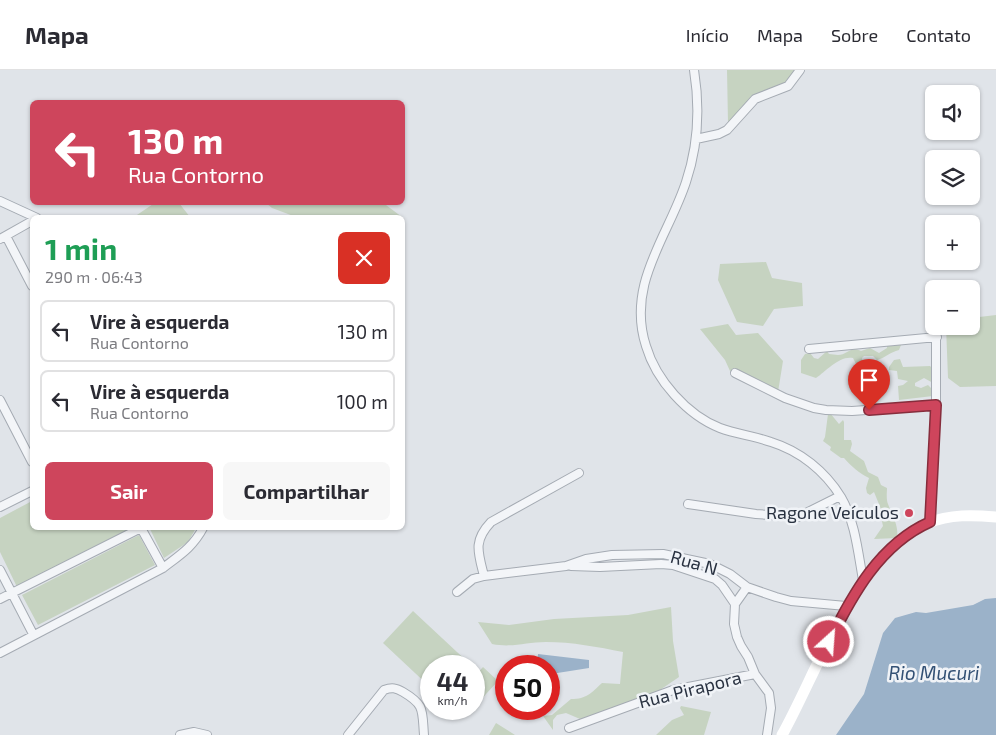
<!DOCTYPE html>
<html lang="pt">
<meta charset="utf-8">
<style>
body{margin:0;font-family:"Exo 2",sans-serif;background:#f7f7f7;color:#2b2b33;height:100vh;display:flex;flex-direction:column;font-size:19px;white-space:nowrap}
*{box-sizing:border-box;margin:0}
p{font-size:16px;color:#7c7c81}
.icon{flex:none;width:28px;height:28px;fill:none;stroke:currentColor;stroke-width:2;stroke-linecap:round;stroke-linejoin:round}
.map{position:relative;flex:1;overflow:hidden}
.side{position:absolute;left:30px;top:145px;width:375px;height:315px;display:flex;flex-direction:column;background:#fff;border-radius:8px;box-shadow:0 1px 4px #0004}
.side>*{flex:none}
.top-card{position:absolute;left:30px;top:30px;width:375px;height:105px;border-radius:8px;box-shadow:0 1px 4px #0004;background:#ce455c;color:#fff;overflow:hidden}
.fabs{position:absolute;left:925px;top:15px;display:grid;gap:10px}
.fabs a{display:grid;place-items:center;width:55px;height:55px;border-radius:8px;background:#fff;box-shadow:0 1px 4px #0004;font-size:25px}
.speed{position:absolute;left:420px;top:585px;display:flex;gap:10px;font-size:25px;font-weight:700;text-align:center}
.speed>*{display:grid;place-content:center;width:65px;height:65px;border-radius:50%;background:#fff;box-shadow:0 1px 4px #0004;line-height:1}
.speed small{font-size:12px;font-weight:400}
.speed .limit{border:8px solid #d22;background:#fff;color:#111}
.pin{position:absolute;display:grid;place-items:center;width:42px;height:42px;color:#fff;margin:-51px -21px;border-radius:50% 50% 50% 0;rotate:-45deg;box-shadow:0 0 5px #0007}
.pin .icon{rotate:45deg}
.me{position:absolute;width:55px;margin:-28px;rotate:26deg;stroke-linejoin:round;filter:drop-shadow(0 0 4px #0008)}
.turn{display:flex;align-items:center;gap:18px;height:105px;padding:0 15px;font-size:22px}
.turn .icon{width:65px;height:65px;stroke-width:2.5}
.turn b{display:block;font-size:35px;line-height:42px}
.round{display:grid;place-items:center;flex:none;width:52px;height:52px;border-radius:8px;background:#f7f7f7}
.headline{display:flex;align-items:center;justify-content:space-between;height:85px;padding:0 15px}
h1{font-size:30px;font-weight:700;line-height:38px;color:#1e9e55}
.cta{display:flex;gap:10px;margin-top:auto;padding:10px 15px}
.cta a{flex:1;height:58px;border-radius:8px;background:#ce455c;color:#fff;font-size:20px;font-weight:700;line-height:58px;text-align:center}
.cta a+a{background:#f7f7f7;color:#2b2b33}
ul{padding:0;list-style:none}
li{display:flex;align-items:center;gap:15px;height:62px;margin:0 10px 8px;padding:0 5px;border:2px solid #e1e1e2;border-radius:8px}
li div{flex:1}
li b{display:block;font-size:19px}
li em{font-style:normal}
header{display:flex;align-items:center;gap:30px;box-sizing:border-box;height:70px;padding:0 25px;background:#fff;border-bottom:1px solid #e1e1e2}
header strong{font-size:24px}
nav{display:flex;gap:28px;margin-inline-start:auto;font-size:18px}
.map>svg:first-child{display:block}
.green{fill:#c6d3c1}
.water{fill:#9bb2c9}
.lines{fill:none;stroke-linecap:round;stroke-linejoin:round}
.minor-casing{stroke:#a5abb3;stroke-width:10}
.minor{stroke:#f3f5f8;stroke-width:8}
.secondary{stroke:#fff;stroke-width:11}
.route-casing{stroke:#862d3c;stroke-width:12}
.route{stroke:#ce455c;stroke-width:9}
.poi-dot{fill:#ce455c;stroke:#f0f3f7;stroke-width:2}
.labels{text-anchor:middle;stroke-width:5;stroke-linejoin:round;paint-order:stroke}
.poi-label{font-size:18px;fill:#293241;stroke:#f0f3f7;text-anchor:end}
.street-label{font-size:18px;fill:#293241;stroke:#f0f3f7}
.water-label{font-size:19px;font-style:italic;fill:#335175;stroke:#f0f3f7}
</style>
<header>
<strong>Mapa</strong>
<nav><a>Início</a><a>Mapa</a><a>Sobre</a><a>Contato</a></nav>
</header>
<div class="map">
<svg width="996" height="665" viewBox="0 0 996 665">
<rect width="100%" height="100%" fill="#e0e4e9"/>
<path class="green" d="M727 0H798L792 9 755 32 736 53H728Z
M156 132 179 133 190 147H134Z
M266 133H372L386 135 402 147H296L272 138Z
M766 192 772 208 802 213 803 236 774 239 763 256 737 252 718 210 720 194Z
M996 245V316L960 317 948 308 946 256H971V248Z
M728 254 736 265 758 263 783 291 778 322 734 300 730 301 725 290 700 259Z
M894 275H901L899 280C890 282 885 288 877 290L873 286H864L862 288 864 298 863 302 859 300 853 288C840 285 826 301 816 308L801 303V290L805 284 810 283 814 288 818 289 827 281 829 284C832 284 835 285 838 285 847 285 850 276 861 281L870 278 879 283 887 278V276Z
M900 289 903 297 930 296 933 299V313L924 308 915 313V316L921 318 928 315 932 319 933 326 899 330 898 316 903 315 908 311 898 309 897 301 889 300V297L894 290Z
M830 343 839 354 843 350 844 352V370H851L852 374 850 381 864 391 868 402 878 407 881 415 887 418C887 422 886 429 888 434 892 445 899 455 897 468L874 469 883 456 881 447 883 444 874 422 870 425 867 423 866 418 869 408C860 404 851 396 844 388H841L830 380 831 377 823 371 825 367 828 344Z
M32 431V458H137L17 517 0 482V448Z
M152 458H196L188 472 164 488 150 459Z
M139 465 155 495 38 555 22 525Z
M671 537 673 571 679 607 657 622 593 646 580 649 566 643 557 645 553 650V660L543 646 552 645 571 629C587 629 591 623 602 613L620 614 623 582C598 577 572 572 546 572 526 572 513 578 492 574L478 552 509 555 554 549 628 545Z
M413 541 472 596H431V618L383 573Z
M483 597 498 611 475 636 474 607Z
M681 636 711 642 704 665H656L672 650 684 645 680 638Z
M496 653 515 665H489Z"/>
<path class="water" d="M996 528V665H836L864 624 883 563 895 548 916 542 926 543 973 535 985 529Z
M538 584 589 590V598L551 604 549 613V596H537Z"/>
<g class="lines">
<g class="minor-casing">
<path id="minor" d="M694 0C700 37 698 76 686 112 668 167 626 214 646 276 656 310 687 345 720 358 736 364 754 366 771 372 800 381 825 401 841 427 855 451 858 482 863 510
M696 69 719 64 727 60 755 29 788 16 800 0
M0 131 37 148
M6 166 32 216
M0 169 32 151
M809 279 937 267
M735 303 785 328 814 338 826 340 852 341 936 335
M0 330 32 392
M688 434 756 444 798 447 840 426
M0 437 32 421
M930 452 936 335V256
M141 458 163 498
M571 496 600 497 661 494 673 495 715 509 722 515 735 534
M0 500 33 564
M484 506C478 482 473 471 491 452L579 403
M747 517 735 534 734 554 737 567 741 576 748 587 755 604 769 623 771 638 767 665
M457 522 473 509 484 506 566 496 586 489 612 485 663 484 710 494 730 504 747 517 776 527 791 531 846 536
M0 529 141 458
M0 583 163 498C180 485 193 477 203 458
M569 658 673 620 755 604
M180 665 194 662 207 665
M348 665 384 620C392 617 396 618 403 622 425 635 422 640 424 665"/>
</g>
<use href="#minor" class="minor"/>
<path class="secondary" d="M782 665C818 601 857 482 928 453 950 444 974 445 996 447"/>
</g>
<g class="lines">
<g class="route-casing">
<path id="route" d="M829 572C852 525 880 474 930 452L936 335 869 340"/>
</g>
<use href="#route" class="route"/>
</g>
<circle class="poi-dot" cx="909" cy="443" r="5"/>
<g class="labels">
<g class="poi-label">
<text x="899" y="449">Ragone Veículos</text>
</g>
<g class="street-label">
<text transform="translate(694 493) rotate(16)" y="6">Rua N</text>
<text transform="translate(690 620) rotate(-14)" y="6">Rua Pirapora</text>
</g>
<g class="water-label">
<text x="934" y="610">Rio Mucuri</text>
</g>
</g>
</svg>
<div class="fabs">
<a><svg class="icon" aria-label="sound" viewBox="0 0 24 24"><path d="M4 9h4l5-4v14l-5-4H4zM17 9q2 3 0 6"/></svg></a>
<a><svg class="icon" aria-label="layers" viewBox="0 0 24 24"><path d="M12 4l9 5-9 5-9-5zM3 14l9 5 9-5"/></svg></a>
<a>+</a>
<a>−</a>
</div>
<div class="speed"><div>44<small>km/h</small></div><div class="limit">50</div></div>
<div class="pin" style="left:869px;top:340px;background:#d93025"><svg class="icon" aria-label="arrive" viewBox="0 0 24 24"><path d="M6 21V4h12l-3 4 3 4H6"/></svg></div>
<svg class="me" style="left:829px;top:572px" viewBox="-20 -20 40 40"><circle r="17" fill="#ce455c" stroke="#fff" stroke-width="3"/><path d="M0-11L8 9 0 5-8 9z" fill="#fff"/></svg>
<div class="top-card">
<div class="turn"><svg class="icon" aria-label="left" viewBox="0 0 24 24"><path d="M17 20v-9H6M10 6l-5 5 5 5"/></svg><div><b>130 m</b>Rua Contorno</div></div>
</div>
<section class="side">
<div class="headline"><div><h1>1 min</h1><p>290 m · 06:43</p></div><a class="round" style="background:#d93025;color:#fff"><svg class="icon" aria-label="close" viewBox="0 0 24 24"><path d="M6 6l12 12M18 6L6 18"/></svg></a></div>
<ul>
<li><svg class="icon" aria-label="left" viewBox="0 0 24 24"><path d="M17 20v-9H6M10 6l-5 5 5 5"/></svg><div><b>Vire à esquerda</b><p>Rua Contorno</p></div><em>130 m</em></li>
<li><svg class="icon" aria-label="left" viewBox="0 0 24 24"><path d="M17 20v-9H6M10 6l-5 5 5 5"/></svg><div><b>Vire à esquerda</b><p>Rua Contorno</p></div><em>100 m</em></li>
</ul>
<div class="cta"><a>Sair</a><a>Compartilhar</a></div>
</section>
</div>
